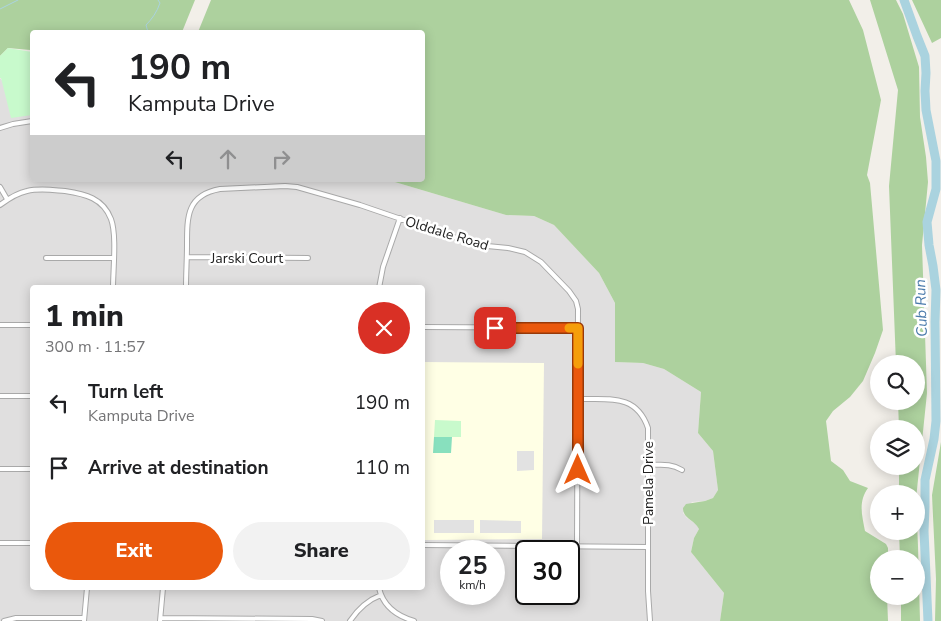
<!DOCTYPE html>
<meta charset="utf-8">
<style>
body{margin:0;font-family:"Nunito Sans",sans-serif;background:#f2f2f2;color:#202124;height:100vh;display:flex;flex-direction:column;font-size:19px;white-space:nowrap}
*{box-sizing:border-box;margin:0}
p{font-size:16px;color:#757577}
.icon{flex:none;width:28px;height:28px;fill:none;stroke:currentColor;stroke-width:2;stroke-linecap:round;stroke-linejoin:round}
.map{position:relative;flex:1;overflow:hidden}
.details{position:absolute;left:30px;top:285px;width:395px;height:305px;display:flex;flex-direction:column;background:#fff;border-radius:5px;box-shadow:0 2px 12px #0003}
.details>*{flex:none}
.banner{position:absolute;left:30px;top:30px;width:395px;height:152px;border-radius:5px;box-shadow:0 2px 12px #0003;background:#fff;color:#202124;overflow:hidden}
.tools{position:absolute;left:870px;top:355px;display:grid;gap:10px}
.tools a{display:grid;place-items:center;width:55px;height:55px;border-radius:50%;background:#fff;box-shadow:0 2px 12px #0003;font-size:25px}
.speed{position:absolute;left:440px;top:540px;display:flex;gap:10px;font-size:25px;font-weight:700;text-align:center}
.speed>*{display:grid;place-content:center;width:65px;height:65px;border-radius:50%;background:#fff;box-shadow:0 2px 12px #0003;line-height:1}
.speed small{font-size:12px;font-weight:400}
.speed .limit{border:2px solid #111;border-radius:8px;background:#fff;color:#111}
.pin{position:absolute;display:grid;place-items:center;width:42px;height:42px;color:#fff;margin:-21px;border-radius:10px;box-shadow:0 2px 8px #0006}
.me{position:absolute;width:55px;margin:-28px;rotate:0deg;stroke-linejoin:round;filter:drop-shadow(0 0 4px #0008)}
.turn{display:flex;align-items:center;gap:18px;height:105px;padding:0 15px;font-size:22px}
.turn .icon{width:65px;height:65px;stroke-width:2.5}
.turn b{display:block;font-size:35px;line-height:42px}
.lanes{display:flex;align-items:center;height:48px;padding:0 15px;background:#0003;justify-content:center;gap:25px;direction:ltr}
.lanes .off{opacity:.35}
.round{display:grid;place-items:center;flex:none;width:52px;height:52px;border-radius:26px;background:#f2f2f2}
.overview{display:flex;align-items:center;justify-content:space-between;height:85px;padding:0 15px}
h1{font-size:30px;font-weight:800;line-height:38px}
.cta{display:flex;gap:10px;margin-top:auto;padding:10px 15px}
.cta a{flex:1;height:58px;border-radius:30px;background:#ea580c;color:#fff;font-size:20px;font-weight:800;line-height:58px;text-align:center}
.cta a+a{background:#f2f2f2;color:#202124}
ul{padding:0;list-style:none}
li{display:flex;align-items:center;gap:15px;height:65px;padding:0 15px}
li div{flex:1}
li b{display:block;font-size:19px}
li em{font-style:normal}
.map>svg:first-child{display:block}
.residential{fill:#e0dfdf;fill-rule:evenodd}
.education{fill:#ffffe5}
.forest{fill:#add19e}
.park{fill:#c8facc}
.pitch{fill:#88e0be}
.parking{fill:#e2e2e2}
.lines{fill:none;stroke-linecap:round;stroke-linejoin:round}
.stream{stroke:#aad3df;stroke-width:1}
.river{stroke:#aad3df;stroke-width:9}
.minor-casing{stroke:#a9a9a9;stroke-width:6}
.minor{stroke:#fff;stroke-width:4}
.route-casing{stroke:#983908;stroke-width:12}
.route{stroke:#ea580c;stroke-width:9}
.slow{stroke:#f59e0b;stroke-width:9}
.labels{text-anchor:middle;stroke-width:5;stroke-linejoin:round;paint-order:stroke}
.street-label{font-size:14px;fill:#222;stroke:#fff}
.water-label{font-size:15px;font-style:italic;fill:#4a7aab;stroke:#fff}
</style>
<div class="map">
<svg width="941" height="621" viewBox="0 0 941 621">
<rect width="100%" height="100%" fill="#f2efe9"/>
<path class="residential" d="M0 78 29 115H32V180H388L506 215 534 216 554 225 599 273 615 303V362L643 363 664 369 701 392 698 433 713 451 718 490 713 498 705 501 692 502 683 513 687 518 698 525 699 529 694 538 691 552 724 593 720 621H0ZM32 288H422V588H32ZM451 551H494V594H451ZM526 551H569V594H526Z"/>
<path class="education" d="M422 362 544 363 542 539 423 540Z"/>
<path class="forest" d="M0 0H195L182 32H32V46H31L30 50 8 48 0 56Z
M211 0H849L863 30 881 100 867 175 870 183 883 330 875 353 863 381 850 397 833 411 826 421 831 461 843 470 850 481 868 488C858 502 862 515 865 531L886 544 888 548V559H879V596H887L888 621H720L724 593 691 552 694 538 699 529C695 520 683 519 683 508L686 504 705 501 713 498 718 490 713 451 698 433 701 392 664 369 643 363 615 362V303L599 273 554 225 534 216 506 215 388 180H422V32H198Z
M870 0H896L903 14 919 67 920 117 926 157 928 182 922 245 927 393 916 499 918 546 920 621H901V596H916V559H900L899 531H916V494H899V466H916V429H899L898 401H916V364H896L889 186 898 90Z
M912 0H941V38L932 43Z
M941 442V621H935L936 579 932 495Z"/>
<path class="park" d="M8 48 32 52V115L11 118 1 78H0V56Z
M435 420 461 421V437H434Z"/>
<path class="pitch" d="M434 437H452L451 453H433Z"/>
<path class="parking" d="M517 451H534V470L517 471Z
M434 520H474V533H434Z
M480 520 521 521V533H480Z"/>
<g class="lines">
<path class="stream" d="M0 9 18 0
M148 32 146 25C152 19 157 12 160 3L158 0"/>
<path class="river" d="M904 0 917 36 925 56 926 73 925 91 926 110 936 161V189L927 222 929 245 933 266 936 290 935 322 936 421 934 439 925 480V507L924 531 928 621"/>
<g class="minor-casing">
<path id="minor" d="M0 128 13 124 32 121
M0 187 7 199
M0 205C8 199 17 193 27 191 40 188 52 190 65 191 85 194 103 198 111 219 117 235 113 270 113 288
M187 257 308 258
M46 258H113
M186 288C186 273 187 259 187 245 187 216 187 195 220 189L285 186 297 187 360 205 477 245 508 248 525 252 541 262 569 291 576 301 578 309 577 546
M379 288 383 267 400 218
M0 325H32
M422 327 578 328
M0 396H32
M578 399C608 400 636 393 648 428V591L650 621
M648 465C662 465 670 463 682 470
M0 469H32
M0 543H32
M422 545 648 547
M379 588C383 606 397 616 414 621
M161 618 312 619 322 621
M4 621 16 618H84
M84 621 87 588
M160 621 163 588
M350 621C358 609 368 600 381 595"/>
</g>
<use href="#minor" class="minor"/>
</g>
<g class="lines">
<g class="route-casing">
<path id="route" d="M495 328H578V470"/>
</g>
<use href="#route" class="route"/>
<path class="slow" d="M569 328H578V364"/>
</g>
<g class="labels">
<g class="street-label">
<text transform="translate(447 233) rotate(17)" y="5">Olddale Road</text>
<text x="247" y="263">Jarski Court</text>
<text transform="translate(648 483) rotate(-90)" y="5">Pamela Drive</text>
</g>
<g class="water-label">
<text transform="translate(921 308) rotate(-92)" y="5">Cub Run</text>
</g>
</g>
</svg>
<div class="tools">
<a><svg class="icon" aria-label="search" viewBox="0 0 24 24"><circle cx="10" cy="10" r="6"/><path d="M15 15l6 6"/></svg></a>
<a><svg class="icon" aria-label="layers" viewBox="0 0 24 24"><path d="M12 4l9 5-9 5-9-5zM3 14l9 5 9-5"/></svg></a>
<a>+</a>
<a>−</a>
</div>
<div class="speed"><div>25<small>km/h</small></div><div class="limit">30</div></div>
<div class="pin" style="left:495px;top:328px;background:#d93025"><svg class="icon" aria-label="arrive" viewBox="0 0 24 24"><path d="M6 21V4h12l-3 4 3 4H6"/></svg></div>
<svg class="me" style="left:578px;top:470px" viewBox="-20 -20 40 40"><path d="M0-17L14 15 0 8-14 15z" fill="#ea580c" stroke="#fff" stroke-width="4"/></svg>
<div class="banner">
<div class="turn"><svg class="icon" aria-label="left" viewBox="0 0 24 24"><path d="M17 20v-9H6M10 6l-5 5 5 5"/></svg><div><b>190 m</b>Kamputa Drive</div></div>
<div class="lanes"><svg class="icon" aria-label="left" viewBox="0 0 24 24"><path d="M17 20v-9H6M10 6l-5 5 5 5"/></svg><svg class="icon off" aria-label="ahead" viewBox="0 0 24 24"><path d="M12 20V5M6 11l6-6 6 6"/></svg><svg class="icon off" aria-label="right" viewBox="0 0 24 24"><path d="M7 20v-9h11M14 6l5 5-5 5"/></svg></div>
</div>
<section class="details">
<div class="overview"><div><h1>1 min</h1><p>300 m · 11:57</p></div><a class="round" style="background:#d93025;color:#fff"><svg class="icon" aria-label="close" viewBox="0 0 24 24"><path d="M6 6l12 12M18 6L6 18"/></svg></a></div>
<ul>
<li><svg class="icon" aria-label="left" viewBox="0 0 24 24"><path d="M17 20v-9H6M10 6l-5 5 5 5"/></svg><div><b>Turn left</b><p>Kamputa Drive</p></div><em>190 m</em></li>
<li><svg class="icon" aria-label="arrive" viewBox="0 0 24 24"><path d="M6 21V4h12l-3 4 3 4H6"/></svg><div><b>Arrive at destination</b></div><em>110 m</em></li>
</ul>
<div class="cta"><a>Exit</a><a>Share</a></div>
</section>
</div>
